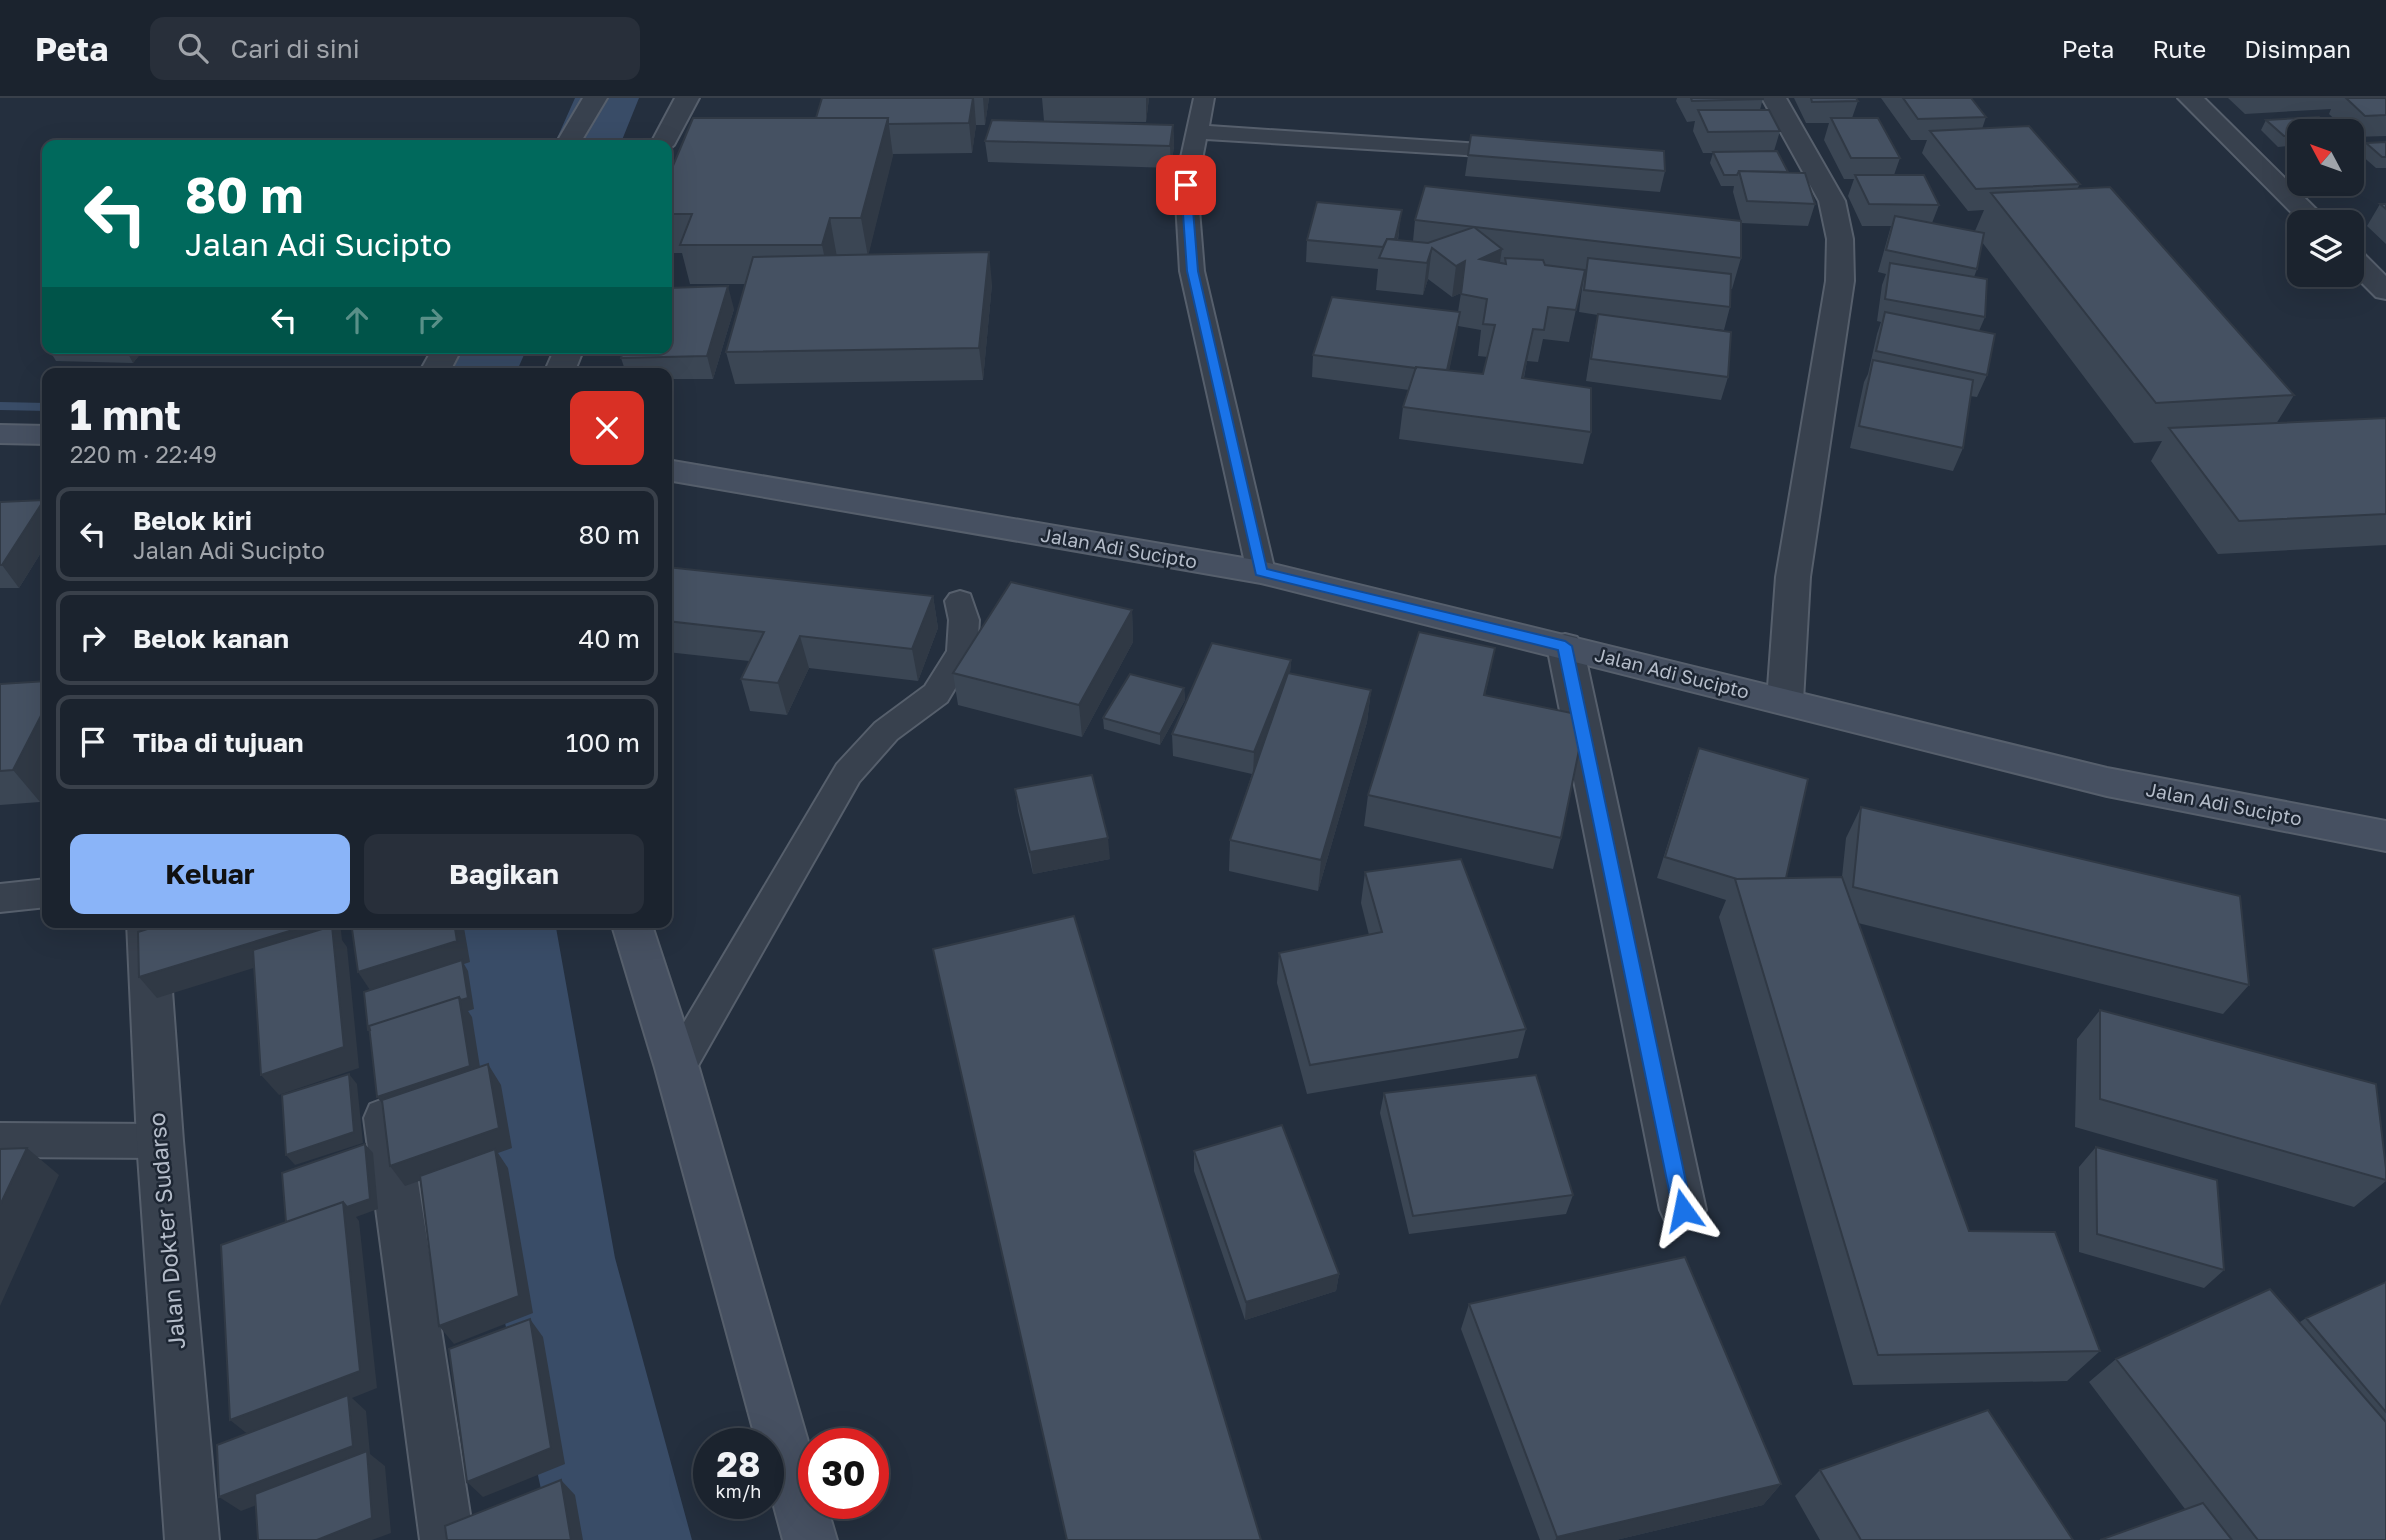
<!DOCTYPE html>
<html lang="id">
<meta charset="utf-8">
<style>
body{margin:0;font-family:"Golos Text",sans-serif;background:#282f3a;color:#f1f3f6;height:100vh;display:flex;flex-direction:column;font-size:26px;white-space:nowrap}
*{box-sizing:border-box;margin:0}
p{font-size:23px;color:#a0a4aa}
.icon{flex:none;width:38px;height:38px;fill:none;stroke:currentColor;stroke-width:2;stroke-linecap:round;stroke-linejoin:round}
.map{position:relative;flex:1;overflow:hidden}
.side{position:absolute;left:42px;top:270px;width:630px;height:560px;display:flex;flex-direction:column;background:#1b232e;border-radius:14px;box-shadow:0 7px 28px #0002,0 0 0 2px #39404a}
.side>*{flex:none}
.hud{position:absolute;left:42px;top:42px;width:630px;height:214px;border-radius:14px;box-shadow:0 7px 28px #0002,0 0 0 2px #39404a;background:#00695c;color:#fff;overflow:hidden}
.needle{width:46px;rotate:311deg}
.fabs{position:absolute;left:2287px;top:21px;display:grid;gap:14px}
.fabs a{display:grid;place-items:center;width:77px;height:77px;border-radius:14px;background:#1b232e;box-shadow:0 7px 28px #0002,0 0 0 2px #39404a;font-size:35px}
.speed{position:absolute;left:693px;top:1330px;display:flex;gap:14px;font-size:35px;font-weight:700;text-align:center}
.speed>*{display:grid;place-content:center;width:91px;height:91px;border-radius:50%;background:#1b232e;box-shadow:0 7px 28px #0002,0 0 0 2px #39404a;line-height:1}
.speed small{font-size:18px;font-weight:400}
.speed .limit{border:10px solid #d22;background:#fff;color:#111}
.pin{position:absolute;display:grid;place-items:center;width:60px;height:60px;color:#fff;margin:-30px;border-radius:14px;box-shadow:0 4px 10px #0006}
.me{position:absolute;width:77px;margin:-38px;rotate:348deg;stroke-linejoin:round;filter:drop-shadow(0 0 5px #0008)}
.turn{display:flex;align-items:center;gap:24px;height:147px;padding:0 28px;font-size:32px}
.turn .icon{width:91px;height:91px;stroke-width:2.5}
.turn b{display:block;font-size:49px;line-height:60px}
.lanes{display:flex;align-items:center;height:66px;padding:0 28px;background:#0003;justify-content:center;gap:35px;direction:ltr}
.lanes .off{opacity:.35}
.round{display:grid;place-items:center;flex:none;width:74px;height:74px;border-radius:14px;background:#282f3a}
.overview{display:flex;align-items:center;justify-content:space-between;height:119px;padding:0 28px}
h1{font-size:42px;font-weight:700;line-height:52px}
.action{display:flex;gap:14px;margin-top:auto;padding:14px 28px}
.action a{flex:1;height:80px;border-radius:14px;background:#8ab4f8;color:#111;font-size:28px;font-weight:700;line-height:80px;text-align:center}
.action a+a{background:#282f3a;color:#f1f3f6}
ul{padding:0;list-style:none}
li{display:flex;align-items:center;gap:21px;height:94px;margin:0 14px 10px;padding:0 14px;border:4px solid #39404a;border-radius:14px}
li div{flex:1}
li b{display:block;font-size:26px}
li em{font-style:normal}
header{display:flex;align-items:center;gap:42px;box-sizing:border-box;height:98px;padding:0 35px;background:#1b232e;border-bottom:2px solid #39404a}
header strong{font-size:33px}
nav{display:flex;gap:38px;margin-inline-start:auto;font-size:24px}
.search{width:490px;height:63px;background:#282f3a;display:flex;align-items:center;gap:18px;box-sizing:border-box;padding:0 24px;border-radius:14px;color:#a0a4aa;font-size:26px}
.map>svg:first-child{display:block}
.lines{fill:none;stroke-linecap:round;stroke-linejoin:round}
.stream{fill:#394c67;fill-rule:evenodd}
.river{fill:#394c67;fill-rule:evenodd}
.lane-casing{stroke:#565f6c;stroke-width:4}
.street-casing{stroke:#565f6c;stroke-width:4}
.secondary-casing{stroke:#565f6c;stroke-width:4}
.lane{fill:#38414e;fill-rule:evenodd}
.street{fill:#38414e;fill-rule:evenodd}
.secondary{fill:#465061;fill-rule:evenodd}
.wall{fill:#3b4654;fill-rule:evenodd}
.shaded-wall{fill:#303945}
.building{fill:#455162;stroke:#303945;stroke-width:2}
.route{fill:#1a73e8;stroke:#114b97;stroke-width:2}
.labels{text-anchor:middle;stroke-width:5;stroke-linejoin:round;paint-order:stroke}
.street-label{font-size:19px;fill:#b4bcc9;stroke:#1d2633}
.near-street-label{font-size:23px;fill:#b4bcc9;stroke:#1d2633}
</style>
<header>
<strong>Peta</strong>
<div class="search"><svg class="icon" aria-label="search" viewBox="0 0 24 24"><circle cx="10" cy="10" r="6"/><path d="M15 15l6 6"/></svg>Cari di sini</div>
<nav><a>Peta</a><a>Rute</a><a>Disimpan</a></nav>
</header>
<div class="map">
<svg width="2386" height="1442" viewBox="0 0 2386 1442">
<rect width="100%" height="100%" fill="#242f3e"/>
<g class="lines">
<path class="stream" d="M0 304 47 305V313L0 312Z"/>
<path class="river" d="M575 0H639L620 47H554Z
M451 250H527L516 275H438Z
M448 824H555L615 1160 692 1442H552L491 1160Z"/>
<g class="lane-casing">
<path id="lane" d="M1194 0H1214L1209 28 1481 46 1489 47 1492 52 1489 57 1481 58 1206 41 1197 87 1204 173 1275 474 1271 481 1261 484 1251 481 1247 474 1180 173 1175 87Z
M960 493 970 496 979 522 977 554 947 604 897 641 859 684 690 982 677 986 664 982 658 970 664 958 837 666 875 625 925 588 947 553 949 522 945 503 950 496Z
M47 781V809L0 814V786Z
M0 1025 160 1026 174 1031 179 1043 174 1055 160 1060 0 1059Z"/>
</g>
<g class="street-casing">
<path id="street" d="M583 0H607L579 47H555Z
M675 0H699L674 47 667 53V47H650Z
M1762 0H1786L1845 103 1853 141 1854 183 1810 479 1803 603 1798 612 1785 616 1772 612 1767 603 1776 479 1826 183 1827 141 1819 103Z
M2178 0H2204L2329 124H2301Z
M2352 152 2362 154 2386 178V201L2376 199 2352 175Z
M433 250H462L449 275H419Z
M555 250H584L574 275H544Z
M1565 536 1577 539 1583 548 1706 1112 1699 1127 1683 1133 1667 1127 1660 1112 1547 548 1553 539Z
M127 824H167L183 1043 219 1442H165L137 1043Z
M386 1000 402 1006 408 1020 474 1442H420L364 1020 370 1006Z"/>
</g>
<g class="secondary-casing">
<path id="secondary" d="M0 327 47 328V346L0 345Z
M667 362 1261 463 2107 670 2386 723V753L2107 698 1261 485 667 382Z
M611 824H651L699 970 814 1364V1405H826L837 1442H783L768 1386V1346H757L655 970Z"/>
</g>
<use href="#lane" class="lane"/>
<use href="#street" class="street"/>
<use href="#secondary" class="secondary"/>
</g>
<path class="wall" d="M822 0H989L985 27H976L972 55 893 56 868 157 992 186 983 282 735 286 726 254 746 186H690L682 155H667V82L816 20Z
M1042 0H1149L1146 24 1044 23Z
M1677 0H1763L1760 12 1780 33 1774 53 1788 74 1815 106 1808 128 1741 125V160L1732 191H1731L1730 209 1724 232 1610 218 1728 279 1721 302 1586 283 1593 239 1598 217 1579 214 1584 174 1569 244 1543 241 1538 264 1527 263 1524 280 1591 334 1583 366 1399 341 1403 309 1409 292 1312 279 1313 257 1458 214 1461 195 1452 199 1428 181 1423 197 1376 192 1378 171 1306 164 1307 142 1399 134 1398 142 1413 143 1415 122 1741 123 1733 94 1734 88H1721L1710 65 1713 55H1703L1693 33 1695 23 1687 24 1676 3ZM1458 228 1481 232 1478 258 1488 259 1483 276 1449 272Z
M1794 0H1856L1858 3 1852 20 1900 60 1894 77 1939 107 1932 125 1975 133 1984 112 1968 113 1922 55 1927 42H1911L1881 0H1971L1986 19 1982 31 2080 86 2077 91 2294 297 2276 326 2386 320V447L2218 456 2151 363 2162 343 2134 345 1982 144 1977 171 1974 179 1985 219 1979 233 1987 277 1977 299 1970 298 1963 350 1953 373 1850 350 1864 284 1868 276 1877 236 1881 224 1877 223 1882 187 1886 176 1878 174 1891 128H1862L1848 98 1854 81H1844L1824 42 1829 25H1806Z
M2228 0H2386V38L2353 39 2352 33H2347L2329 16 2331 11 2245 16Z
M2266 22 2300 33V47L2278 49 2261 32Z
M1173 27 1174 48 1171 70 988 64 985 43Z
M1471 37 1665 73 1660 94 1465 78Z
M2386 44V70H2376L2360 56 2366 45Z
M2380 106H2386V146L2367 128Z
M734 211 713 281H667V275H626L621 260Z
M47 234V249L42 240Z
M48 250H145L133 265 56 263Z
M44 402 47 406V445L19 490H0V404Z
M667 469 933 498 938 530 918 583 809 570 787 617 750 613 741 581 749 563 667 554Z
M1132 512 1133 544 1082 639 958 607 953 575Z
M1495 550 1485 597 1561 740 1553 771 1364 728 1368 697Z
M1291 562 1290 575 1371 592 1367 624 1318 793 1229 773 1230 742 1252 676 1173 658 1172 636Z
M0 586 40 704 0 707Z
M1184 590 1185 602 1160 647 1104 631 1103 620Z
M1699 650 1786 780 1842 779 1846 740 1861 709 2249 887 2223 916 1858 825 1969 1133 2100 1253 2067 1283 1853 1287 1719 819 1726 802 1657 780 1691 672Z
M1015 691 1110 761 1033 776 1018 713Z
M1365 774 1526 931 1518 960 1307 996 1277 885 1279 855 1369 837 1361 805Z
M2100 912 2386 1082V1083L2354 1109 2075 1029 2077 941Z
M1384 995 1573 1097 1566 1116 1409 1136 1380 1015Z
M2096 1049 2224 1172 2204 1190 2079 1154V1069Z
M1194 1053 1339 1176 1336 1193 1245 1222 1194 1073Z
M2386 1184V1442H2100L2185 1411 2089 1284 2116 1261 2300 1224 2306 1220Z
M1469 1206 1781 1386 1763 1407 1616 1442H1540L1461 1231Z
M1820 1372 2073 1442H1820L1795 1398Z"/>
<path class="shaded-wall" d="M973 0H974L976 27 972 55 969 25Z
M983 0H989L985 27Z
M1146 0H1149L1146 24Z
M888 20 893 58 868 159 861 120Z
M1173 27 1174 48 1171 70 1170 48Z
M1402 112 1399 134 1393 162 1394 150Z
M830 120 837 159 830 186 822 147Z
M1432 150 1428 181 1423 197 1427 165Z
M1502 151 1497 183 1480 161Z
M989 154 992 186 983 282 979 250Z
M1465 163 1461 195 1452 199 1456 168Z
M728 188 734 211 713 281 707 258Z
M1460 214 1457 237 1444 296 1447 274Z
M1533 231 1527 263 1516 312 1522 280Z
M125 250H145L133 265Z
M44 402 47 406V445L19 490 2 467Z
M933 498 938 530 918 583 912 551Z
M1132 512 1133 544 1082 639 1079 607Z
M800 538 809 570 787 617 778 585Z
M1495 550 1489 582 1477 629 1484 597Z
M1291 562 1289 585 1253 677 1254 654Z
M1184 590 1185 602 1160 647V636Z
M1371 592 1367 624 1318 793 1321 762Z
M47 606V688L40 704 13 672Z
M1108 740 1110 761 1033 776 1030 754Z
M154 824H242L162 848 144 827Z
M319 824H340L342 842 347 849 359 970 279 997 261 977 334 845 157 900 139 879Z
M454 824H463L470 864 464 866 468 873 474 911 468 913 472 919 483 988 393 1019 377 999 470 968 461 915 376 943 368 932 460 903 459 899 461 902 468 900 462 866 372 895 358 874 457 843Z
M488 966 501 987 512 1050 498 1055 508 1070 533 1215 454 1246 439 1228 496 1056 405 1088 390 1068Z
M349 976 357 986 363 1045 295 1067 286 1057Z
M365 1046 373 1055 378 1111 356 1119 359 1123 377 1290 352 1300 366 1313 370 1356 385 1368 391 1435 372 1442H317L368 1364 241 1413 219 1399 250 1338 230 1322 343 1104Z
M27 1050 59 1077 0 1208V1107Z
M1339 1176 1336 1193 1245 1222 1246 1204Z
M530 1221 543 1239 565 1366 483 1399 467 1384Z
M561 1382 575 1397 583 1442H571Z
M1781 1386 1763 1407 1616 1442H1555L1557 1439Z"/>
<path class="building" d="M822 0H973L969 25 888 26V20H816Z
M1691 0H1763V1L1692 3Z
M1811 0H1856L1858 3 1812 4Z
M1903 0H1971L1986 19 1918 21Z
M2346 0H2386V17L2365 18Z
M1698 12H1769L1780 33 1708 34Z
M2319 19 2336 33H2300V37L2284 38 2266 22Z
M693 20H888L861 120H830L822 147H680L692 116H667V82Z
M1831 20H1878L1900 60H1851Z
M992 22 1173 27 1170 48 985 43Z
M2029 28 2080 86 1976 91 1930 33Z
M1471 37 1664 53 1665 73 1468 57Z
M2386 44V59H2382L2366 45Z
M1777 53 1788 74 1739 73 1737 77H1724L1713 54Z
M1739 73 1805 75 1815 106 1747 103Z
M1855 77H1924L1939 107 1869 106Z
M1425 88 1741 123V160L1415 122Z
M2110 89 2294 297 2156 305 1991 95Z
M1317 104 1402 112 1395 141H1387L1383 149 1307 142Z
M2380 106H2386V111Z
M1895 118 1984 135 1977 171 1886 152Z
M1474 129 1502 151 1480 161 1506 166 1505 160 1543 162 1545 167 1585 172 1576 212 1548 209 1544 232 1533 231 1522 280 1591 290V334L1403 309 1416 269 1483 276 1495 227 1483 226 1487 201 1461 196 1465 163 1456 168 1432 150 1427 165 1379 160 1387 141 1428 145Z
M989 154 979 250 726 254 753 159Z
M1588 160 1731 176 1730 209 1584 192Z
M1890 165 1987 181 1985 219 1885 201Z
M728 188 707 258 621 260 624 250H667V190Z
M1332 199 1460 214 1447 272 1416 269V270L1313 257Z
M1885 214 1995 236 1987 277 1876 253Z
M1598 216 1731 234 1728 279 1591 261Z
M47 234V240H42Z
M1873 262 1973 282 1963 350 1859 328Z
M2386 320V416L2239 423 2169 330Z
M44 402 2 467H0V404Z
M667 469 933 498 912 551 800 538 778 585 741 581 764 534 667 523Z
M1011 484 1132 512 1079 607 953 575Z
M1419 534 1495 550 1484 597 1586 618 1561 740 1368 697Z
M1212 545 1291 562 1254 654 1172 636Z
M1288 575 1371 592 1321 762 1230 742Z
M1130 576 1184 590 1160 636 1103 620Z
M47 583V606L13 672 0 673V586Z
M1699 650 1808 681 1786 780 1737 781 1665 759Z
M1092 677 1108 740 1030 754 1015 691Z
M1861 709 2240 798 2249 887 1853 789Z
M1461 761 1526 931 1310 967 1279 855 1382 834 1365 774Z
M1842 779 1969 1133 2055 1134 2100 1253 1878 1257 1735 781Z
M1074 818 1261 1442H1067L933 851Z
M169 824H319L139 879 138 834Z
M351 824H454L457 843 358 874Z
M332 828 344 949 261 977 253 852Z
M462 862 468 900 461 902 459 899 369 928 370 932H368L364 894Z
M459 899 470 968 377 999 369 928Z
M2100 912 2376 986 2386 1071V1082L2100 1001Z
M488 966 499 1030 390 1068 382 1002Z
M349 976 354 1034 286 1057 282 997Z
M1536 977 1573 1097 1413 1118 1384 995Z
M1282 1027 1339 1176 1246 1204 1194 1053Z
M365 1046 370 1101 347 1109 343 1104 286 1124 282 1075Z
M2096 1049 2217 1082 2224 1172 2097 1136Z
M27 1050 0 1107V1051Z
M495 1051 519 1198 439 1228 420 1078Z
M343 1104 360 1273 230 1322 221 1147Z
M1685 1159 1781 1386 1557 1439 1469 1206Z
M2386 1184V1314L2306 1220Z
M2270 1191 2386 1324V1442H2258L2116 1261Z
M530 1221 551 1350 467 1384 449 1251Z
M348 1297 353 1348 219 1399 217 1347Z
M1988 1312 2073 1442H1861L1820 1372Z
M367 1353 372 1420 317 1442H258L255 1396Z
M561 1382 571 1442H447L445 1428Z
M2203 1405 2232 1442H2100Z"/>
<path class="route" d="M1186 84 1191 87 1198 173 1267 471 1565 543 1572 548 1692 1112 1690 1118 1683 1121 1676 1118 1673 1112 1558 552 1256 477 1187 173 1181 87Z"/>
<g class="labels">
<g class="street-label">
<text transform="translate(1119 450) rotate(10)" y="7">Jalan Adi Sucipto</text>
<text transform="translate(1672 575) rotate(14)" y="7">Jalan Adi Sucipto</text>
<text transform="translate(2224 706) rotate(11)" y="7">Jalan Adi Sucipto</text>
</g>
<g class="near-street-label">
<text transform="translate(167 1133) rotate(-95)" y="8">Jalan Dokter Sudarso</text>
</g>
</g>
</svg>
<div class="fabs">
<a><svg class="needle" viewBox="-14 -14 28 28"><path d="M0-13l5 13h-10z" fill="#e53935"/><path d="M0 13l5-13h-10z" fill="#a0a4aa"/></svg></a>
<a><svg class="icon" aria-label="layers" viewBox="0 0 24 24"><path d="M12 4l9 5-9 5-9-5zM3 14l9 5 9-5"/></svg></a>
</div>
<div class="speed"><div>28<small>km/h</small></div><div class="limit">30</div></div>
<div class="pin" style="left:1186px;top:87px;background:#d93025"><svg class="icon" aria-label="arrive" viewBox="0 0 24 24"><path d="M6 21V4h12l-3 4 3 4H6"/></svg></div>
<svg class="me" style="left:1683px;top:1112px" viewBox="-20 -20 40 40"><path d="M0-17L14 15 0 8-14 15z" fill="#1a73e8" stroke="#fff" stroke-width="4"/></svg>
<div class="hud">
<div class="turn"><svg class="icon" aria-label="left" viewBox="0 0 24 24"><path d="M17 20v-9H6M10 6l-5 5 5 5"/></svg><div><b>80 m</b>Jalan Adi Sucipto</div></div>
<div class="lanes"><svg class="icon" aria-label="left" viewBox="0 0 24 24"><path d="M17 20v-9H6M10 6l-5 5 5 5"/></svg><svg class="icon off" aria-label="ahead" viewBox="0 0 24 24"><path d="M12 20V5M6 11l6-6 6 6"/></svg><svg class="icon off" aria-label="right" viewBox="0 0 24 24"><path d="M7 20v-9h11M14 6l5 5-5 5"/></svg></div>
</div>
<section class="side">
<div class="overview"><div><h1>1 mnt</h1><p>220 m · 22:49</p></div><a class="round" style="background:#d93025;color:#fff"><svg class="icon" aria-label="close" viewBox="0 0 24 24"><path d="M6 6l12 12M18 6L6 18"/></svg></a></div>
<ul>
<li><svg class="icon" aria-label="left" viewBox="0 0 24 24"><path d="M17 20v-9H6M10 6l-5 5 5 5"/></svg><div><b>Belok kiri</b><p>Jalan Adi Sucipto</p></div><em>80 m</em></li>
<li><svg class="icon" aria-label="right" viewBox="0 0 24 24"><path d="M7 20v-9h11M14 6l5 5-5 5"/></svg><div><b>Belok kanan</b></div><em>40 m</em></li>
<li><svg class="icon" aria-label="arrive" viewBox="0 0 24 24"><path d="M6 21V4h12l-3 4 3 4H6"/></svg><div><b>Tiba di tujuan</b></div><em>100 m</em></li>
</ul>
<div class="action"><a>Keluar</a><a>Bagikan</a></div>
</section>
</div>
